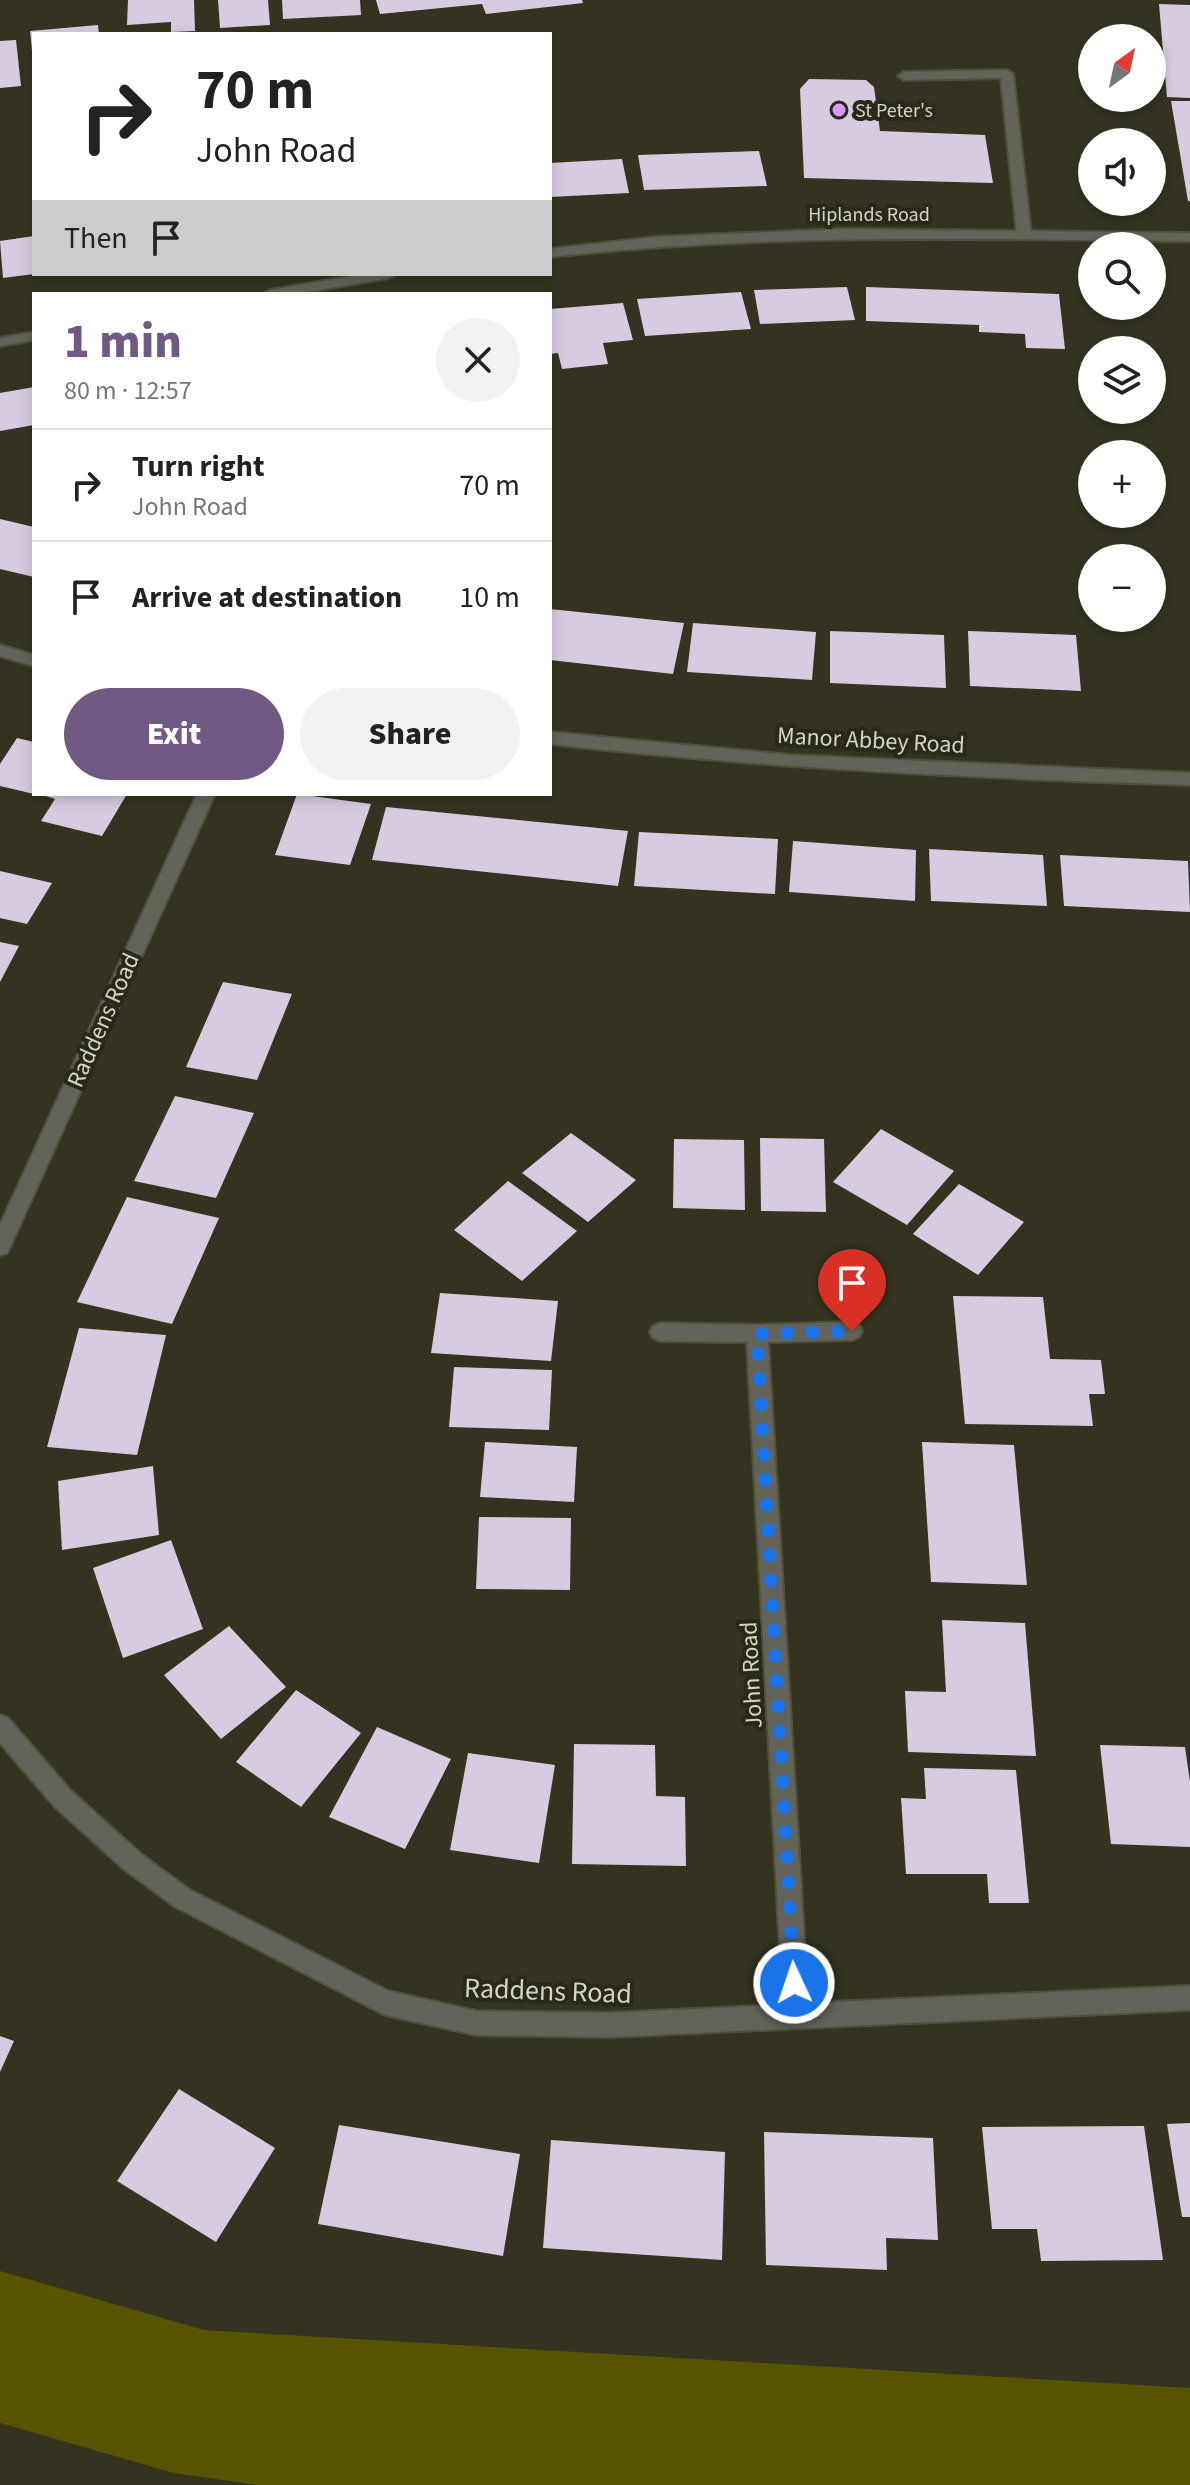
<!DOCTYPE html>
<meta charset="utf-8">
<style>
body{margin:0;font-family:"Source Sans 3",sans-serif;background:#f2f2f2;color:#222;height:100vh;display:flex;flex-direction:column;font-size:30px;white-space:nowrap}
*{box-sizing:border-box;margin:0}
p{font-size:26px;color:#767676}
.icon{flex:none;width:44px;height:44px;fill:none;stroke:currentColor;stroke-width:2;stroke-linecap:round;stroke-linejoin:round}
.map{position:relative;flex:1;overflow:hidden}
.sheet{position:absolute;left:32px;top:292px;width:520px;height:504px;display:flex;flex-direction:column;background:#fff;border-radius:0px;box-shadow:0 4px 12px #0003}
.sheet>*{flex:none}
.guide{position:absolute;left:32px;top:32px;width:520px;height:244px;border-radius:0px;box-shadow:0 4px 12px #0003;background:#fff;color:#222;overflow:hidden}
.needle{width:52px;rotate:33deg}
.controls{position:absolute;left:1078px;top:24px;display:grid;gap:16px}
.controls a{display:grid;place-items:center;width:88px;height:88px;border-radius:50%;background:#fff;box-shadow:0 4px 12px #0003;font-size:40px}
.pin{position:absolute;display:grid;place-items:center;width:68px;height:68px;color:#fff;margin:-82px -34px;border-radius:50% 50% 50% 0;rotate:-45deg;box-shadow:0 0 8px #0007}
.pin .icon{rotate:45deg}
.me{position:absolute;width:88px;margin:-44px;rotate:357deg;stroke-linejoin:round;filter:drop-shadow(0 0 6px #0008)}
.turn{display:flex;align-items:center;gap:28px;height:168px;padding:0 32px;font-size:36px}
.turn .icon{width:104px;height:104px;stroke-width:2.5}
.turn b{display:block;font-size:56px;line-height:68px}
.then{display:flex;align-items:center;height:76px;padding:0 32px;background:#0003;gap:16px;font-size:30px}
.round{display:grid;place-items:center;flex:none;width:84px;height:84px;border-radius:42px;background:#f2f2f2}
.head{display:flex;align-items:center;justify-content:space-between;height:136px;padding:0 32px}
h1{font-size:48px;font-weight:800;line-height:60px;color:#725984}
.cta{display:flex;gap:16px;margin-top:auto;padding:16px 32px}
.cta a{flex:1;height:92px;border-radius:48px;background:#725984;color:#fff;font-size:32px;font-weight:800;line-height:92px;text-align:center}
.cta a+a{background:#f2f2f2;color:#222}
ul{padding:0;list-style:none}
li{display:flex;align-items:center;gap:24px;height:112px;padding:0 32px;border-top:2px solid #e0e0e0}
li div{flex:1}
li b{display:block;font-size:30px}
li em{font-style:normal}
.map>svg:first-child{display:block}
.green{fill:#575400}
.building{fill:#d7cbe1}
.lines{fill:none;stroke-linecap:round;stroke-linejoin:round}
.service-casing{stroke:#50503d;stroke-width:4}
.minor-casing{stroke:#50503d;stroke-width:4}
.service{fill:#63635a;fill-rule:evenodd}
.minor{fill:#63635a;fill-rule:evenodd}
.route{stroke:#1a73e8;stroke-width:14;stroke-dasharray:0 25.2}
.poi-dot{fill:#d49cfc;stroke:#292915;stroke-width:3}
.labels{text-anchor:middle;stroke-width:8;stroke-linejoin:round;paint-order:stroke}
.far-poi-label{font-size:20px;fill:#d4d4c8;stroke:#292915;text-anchor:start}
.far-street-label{font-size:20px;fill:#d4d4c8;stroke:#292915}
.street-label{font-size:24px;fill:#d4d4c8;stroke:#292915}
.near-street-label{font-size:28px;fill:#d4d4c8;stroke:#292915}
</style>
<div class="map">
<svg width="1190" height="2485" viewBox="0 0 1190 2485">
<rect width="100%" height="100%" fill="#33331f"/>
<path class="green" d="M0 2271 204 2330 1190 2388V2485H257L174 2473 0 2423Z"/>
<path class="building" d="M128 0H194L195 31 171 32V22L127 25Z
M218 0H268L270 25 220 28Z
M282 0H360L361 15 283 19Z
M376 0H582L583 3 486 14 482 4 380 14Z
M1159 4 1190 5V98L1167 97Z
M98 25 99 34H34L32 51 30 31Z
M16 40 21 86 0 88V41Z
M809 79 866 80 874 87 880 131 985 135 993 183 804 178 800 89Z
M1171 101H1190V201H1188Z
M759 151 767 186 644 190 638 155Z
M622 159 629 193 550 197V163Z
M34 236V274L3 278 0 241Z
M847 287 855 320 760 324 754 290Z
M866 287 1059 294 1065 349 1026 348 1025 334 979 332V325L866 321Z
M741 292 751 329 645 336 637 299Z
M623 303 633 340 603 343 608 364 562 369 558 353 550 354V309Z
M34 387V425L0 431V393Z
M0 519 34 527V577L0 569Z
M550 609 684 623 673 674 550 660Z
M693 623 816 632 812 680 687 672Z
M830 631 944 635 946 688 830 683Z
M968 631 1076 635 1081 691 970 686Z
M17 738 34 742V794L0 786V764Z
M40 794H127L102 836 41 821 55 799Z
M297 794 371 804 350 865 275 855Z
M386 807 628 831 618 886 372 860Z
M639 832 778 839 775 894 634 886Z
M793 841 916 850 915 901 789 892Z
M929 849 1043 855 1047 906 931 901Z
M1060 855 1188 861 1190 912 1064 906Z
M0 871 52 883 27 924 0 918Z
M0 942 19 946 0 982Z
M223 982 292 994 257 1080 186 1067Z
M175 1096 254 1113 216 1198 134 1181Z
M881 1129 954 1171 907 1225 833 1182Z
M571 1133 636 1180 588 1222 522 1173Z
M760 1138 824 1139 826 1212 761 1211Z
M674 1139 744 1140 745 1210 673 1208Z
M508 1181 577 1231 522 1281 454 1230Z
M959 1184 1024 1222 978 1275 913 1234Z
M127 1197 219 1218 172 1324 77 1302Z
M440 1293 558 1301 551 1361 431 1353Z
M953 1296 1043 1297 1050 1359 1101 1360 1105 1394H1089L1093 1426 965 1424Z
M79 1328 166 1335 137 1455 47 1447Z
M454 1367 552 1370 549 1430 449 1427Z
M485 1442 577 1447 574 1502 480 1497Z
M922 1442 1014 1445 1027 1585 931 1582Z
M153 1466 159 1535 62 1550 58 1481Z
M479 1517 571 1518 570 1590 476 1589Z
M171 1540 203 1629 123 1658 93 1568Z
M942 1620 1025 1623 1036 1756 908 1752 905 1691 946 1692Z
M229 1626 286 1687 221 1739 164 1675Z
M296 1690 361 1733 301 1807 236 1762Z
M377 1727 451 1759 405 1849 329 1817Z
M574 1744 655 1745 656 1796 685 1797 686 1866 572 1864Z
M1100 1745 1185 1747 1190 1782V1847L1111 1844Z
M468 1753 555 1765 539 1863 450 1850Z
M924 1768 1016 1770 1029 1903H989L987 1874H906L901 1798 926 1799Z
M0 2036 14 2041 0 2072Z
M179 2089 275 2148 216 2242 117 2181Z
M1190 2123V2217H1182L1167 2124Z
M339 2125 520 2154 503 2256 318 2224Z
M1144 2126 1163 2260 1041 2261 1037 2229H992L982 2127Z
M764 2132 933 2138 938 2240 886 2238 887 2270 766 2265Z
M551 2140 725 2152 722 2260 543 2248Z"/>
<g class="lines">
<g class="service-casing">
<path id="service" d="M1007 70 1013 74 1031 235 1024 239 1017 235 1001 78 904 80 898 76 904 72Z"/>
</g>
<g class="minor-casing">
<path id="minor" d="M841 229 1190 233V241C975 239 765 233 550 257V249L656 237Z
M364 274H396L389 278 295 294H263L270 290Z
M34 332V340L0 346V338Z
M0 645 34 655V666L0 656Z
M550 732 790 755 1190 773V785C976 778 763 768 550 744Z
M197 794H215L10 1247 7 1253 0 1255V1225Z
M852 1322 859 1325 862 1331 859 1337 852 1340 768 1342 808 2003 1190 1986V2010L609 2037 476 2035 385 2015 174 1906 125 1870 54 1806 0 1743V1715L8 1718 70 1790 141 1854 190 1890 388 1991 476 2011 609 2013 783 2005 747 1342 660 1341 653 1338 650 1332 653 1326 660 1323 757 1325Z"/>
</g>
<use href="#service" class="service"/>
<use href="#minor" class="minor"/>
</g>
<g class="lines">
<path class="route" d="M794 1983 757 1334 852 1331"/>
</g>
<circle class="poi-dot" cx="839" cy="110" r="8"/>
<g class="labels">
<g class="far-poi-label">
<text x="855" y="117">St Peter's</text>
</g>
<g class="far-street-label">
<text x="869" y="221">Hiplands Road</text>
</g>
<g class="street-label">
<text transform="translate(871 740) rotate(3)" y="8">Manor Abbey Road</text>
<text transform="translate(103 1020) rotate(-66)" y="8">Raddens Road</text>
<text transform="translate(751 1675) rotate(-93)" y="8">John Road</text>
</g>
<g class="near-street-label">
<text transform="translate(548 1990) rotate(2)" y="10">Raddens Road</text>
</g>
</g>
</svg>
<div class="controls">
<a><svg class="needle" viewBox="-14 -14 28 28"><path d="M0-13l5 13h-10z" fill="#e53935"/><path d="M0 13l5-13h-10z" fill="#767676"/></svg></a>
<a><svg class="icon" aria-label="sound" viewBox="0 0 24 24"><path d="M4 9h4l5-4v14l-5-4H4zM17 9q2 3 0 6"/></svg></a>
<a><svg class="icon" aria-label="search" viewBox="0 0 24 24"><circle cx="10" cy="10" r="6"/><path d="M15 15l6 6"/></svg></a>
<a><svg class="icon" aria-label="layers" viewBox="0 0 24 24"><path d="M12 4l9 5-9 5-9-5zM3 14l9 5 9-5"/></svg></a>
<a>+</a>
<a>−</a>
</div>
<div class="pin" style="left:852px;top:1331px;background:#d93025"><svg class="icon" aria-label="arrive" viewBox="0 0 24 24"><path d="M6 21V4h12l-3 4 3 4H6"/></svg></div>
<svg class="me" style="left:794px;top:1983px" viewBox="-20 -20 40 40"><circle r="17" fill="#1a73e8" stroke="#fff" stroke-width="3"/><path d="M0-11L8 9 0 5-8 9z" fill="#fff"/></svg>
<div class="guide">
<div class="turn"><svg class="icon" aria-label="right" viewBox="0 0 24 24"><path d="M7 20v-9h11M14 6l5 5-5 5"/></svg><div><b>70 m</b>John Road</div></div>
<div class="then">Then<svg class="icon" aria-label="arrive" viewBox="0 0 24 24"><path d="M6 21V4h12l-3 4 3 4H6"/></svg></div>
</div>
<section class="sheet">
<div class="head"><div><h1>1 min</h1><p>80 m · 12:57</p></div><a class="round"><svg class="icon" aria-label="close" viewBox="0 0 24 24"><path d="M6 6l12 12M18 6L6 18"/></svg></a></div>
<ul>
<li><svg class="icon" aria-label="right" viewBox="0 0 24 24"><path d="M7 20v-9h11M14 6l5 5-5 5"/></svg><div><b>Turn right</b><p>John Road</p></div><em>70 m</em></li>
<li><svg class="icon" aria-label="arrive" viewBox="0 0 24 24"><path d="M6 21V4h12l-3 4 3 4H6"/></svg><div><b>Arrive at destination</b></div><em>10 m</em></li>
</ul>
<div class="cta"><a>Exit</a><a>Share</a></div>
</section>
</div>
